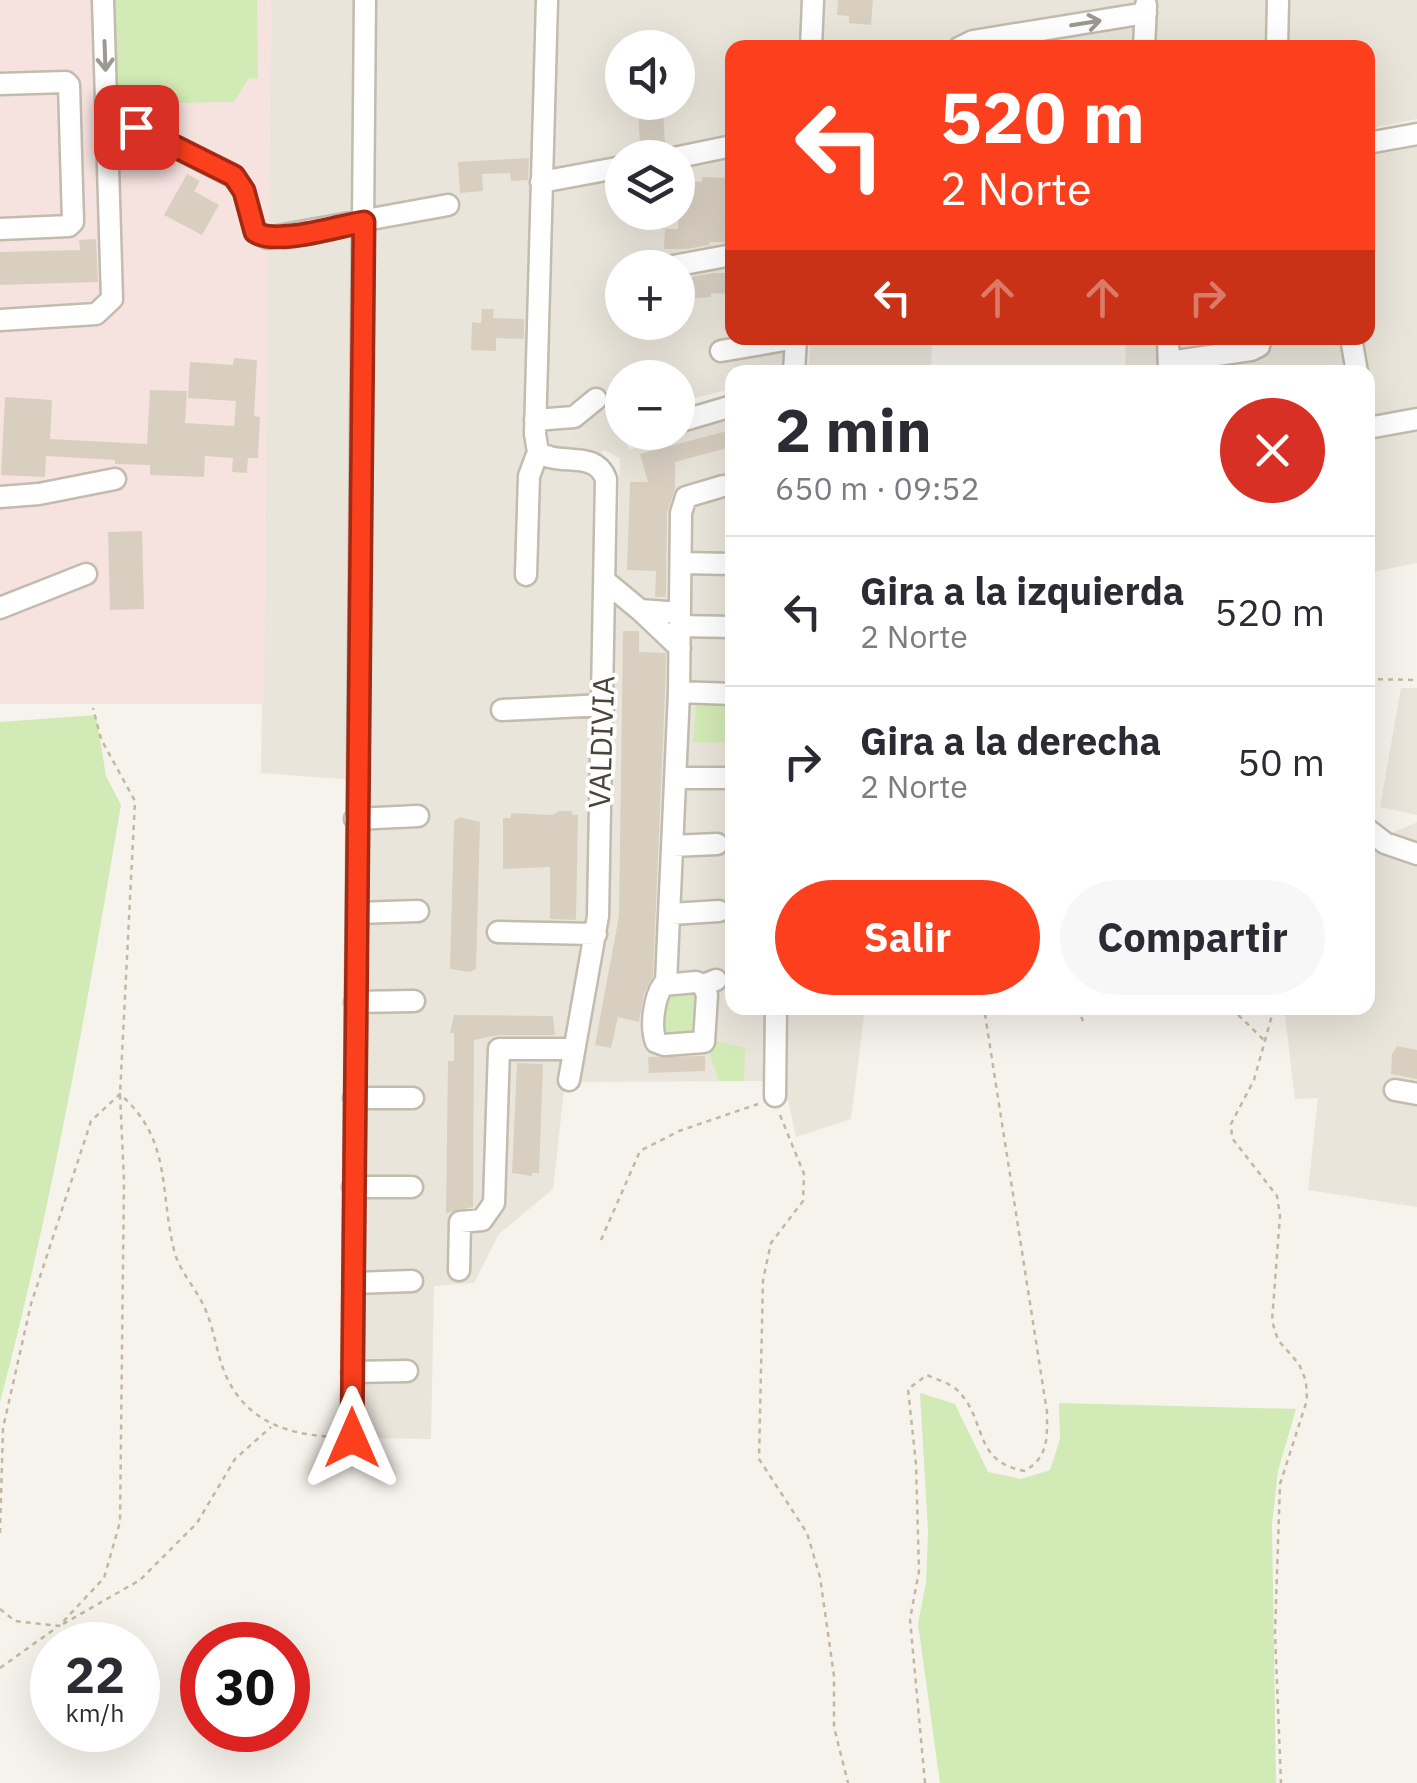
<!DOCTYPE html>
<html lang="es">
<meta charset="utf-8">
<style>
body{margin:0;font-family:"IBM Plex Sans",sans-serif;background:#f7f7f7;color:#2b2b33;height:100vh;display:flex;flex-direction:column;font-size:38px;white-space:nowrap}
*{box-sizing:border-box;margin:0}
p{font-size:32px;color:#7c7c81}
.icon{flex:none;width:55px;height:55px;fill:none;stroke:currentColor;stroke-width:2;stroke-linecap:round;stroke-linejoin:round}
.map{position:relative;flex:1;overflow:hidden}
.panel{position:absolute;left:725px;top:365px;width:650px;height:650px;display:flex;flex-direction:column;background:#fff;border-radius:20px;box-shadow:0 10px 40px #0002}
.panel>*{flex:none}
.hud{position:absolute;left:725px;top:40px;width:650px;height:305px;border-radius:20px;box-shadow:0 10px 40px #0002;background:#fc3f1d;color:#fff;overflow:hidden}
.controls{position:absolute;left:605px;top:30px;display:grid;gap:20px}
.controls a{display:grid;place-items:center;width:90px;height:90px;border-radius:50%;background:#fff;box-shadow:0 10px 40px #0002;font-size:50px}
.speed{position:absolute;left:30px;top:1622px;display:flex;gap:20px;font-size:50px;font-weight:700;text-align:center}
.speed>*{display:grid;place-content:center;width:130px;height:130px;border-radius:50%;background:#fff;box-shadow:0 10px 40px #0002;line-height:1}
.speed small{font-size:25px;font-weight:400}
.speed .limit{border:15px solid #d22;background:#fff;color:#111}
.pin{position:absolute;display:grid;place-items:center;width:85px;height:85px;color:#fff;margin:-42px;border-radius:20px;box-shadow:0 5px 15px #0006}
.me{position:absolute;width:110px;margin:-55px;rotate:0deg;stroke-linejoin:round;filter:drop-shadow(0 0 8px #0008)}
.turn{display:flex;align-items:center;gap:35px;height:210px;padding:0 50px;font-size:45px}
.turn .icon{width:130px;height:130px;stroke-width:2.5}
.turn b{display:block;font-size:70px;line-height:85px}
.lanes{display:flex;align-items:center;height:95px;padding:0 50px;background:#0003;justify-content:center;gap:50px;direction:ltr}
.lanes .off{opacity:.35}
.round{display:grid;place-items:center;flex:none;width:105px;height:105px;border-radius:52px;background:#f7f7f7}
.summary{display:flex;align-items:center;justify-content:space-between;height:170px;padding:0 50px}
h1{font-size:60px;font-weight:700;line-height:75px}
.cta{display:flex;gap:20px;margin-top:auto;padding:20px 50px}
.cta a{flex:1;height:115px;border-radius:60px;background:#fc3f1d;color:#fff;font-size:40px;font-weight:700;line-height:115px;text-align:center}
.cta a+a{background:#f7f7f7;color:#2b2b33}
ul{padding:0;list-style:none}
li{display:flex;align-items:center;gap:30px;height:150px;padding:0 50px;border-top:2px solid #e1e1e2}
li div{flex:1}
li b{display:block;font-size:38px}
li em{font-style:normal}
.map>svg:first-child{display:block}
.residential{fill:#eae5da;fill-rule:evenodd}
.medical{fill:#f6e3e0}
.green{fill:#d2eab5}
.building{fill:#d8cfc1}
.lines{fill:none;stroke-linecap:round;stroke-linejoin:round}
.minor-casing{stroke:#c2bbae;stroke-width:25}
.path{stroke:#c4b79f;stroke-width:2.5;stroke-dasharray:5 5;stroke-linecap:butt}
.minor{stroke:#fff;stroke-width:20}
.oneway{stroke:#9c9892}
.route-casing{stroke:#a42913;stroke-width:25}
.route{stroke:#fc3f1d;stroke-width:18}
.labels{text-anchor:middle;stroke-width:8;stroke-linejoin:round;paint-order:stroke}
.street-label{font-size:30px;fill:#4b4439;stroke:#fff}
</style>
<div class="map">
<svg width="1417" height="1783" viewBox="0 0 1417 1783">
<rect width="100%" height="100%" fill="#f6f3ec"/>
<path class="residential" d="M271 0H1417V119L1368 129V48H732V135L554 173 552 191 622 180V212H678V170L732 159V338H787L784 372H732V389L678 402V378H622V432L629 450 732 418V1008H767L766 1081 577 1082 589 1036 606 919 620 458 603 450 593 475 599 497 589 916 574 1001 553 1189 499 1234 474 1283 434 1286 431 1439 360 1438 367 781 261 773ZM622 48H678V102H622ZM622 268H678V322H622Z
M1417 147V563L1368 573V372H1125L1126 338H1368V156Z
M811 338H932L931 372H808Z
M1401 688H1417V815L1380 807Z
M1417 822V1207L1308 1190 1318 1098 1295 1099 1285 1016V1008H1368V843Z
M784 1008H865L851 1119 796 1137 783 1077Z"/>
<path class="medical" d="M0 0H271L264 704H0Z"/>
<path class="green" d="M115 0H257L258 79 249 78 234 102 117 104Z
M697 698 732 700V743L693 742Z
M96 715 106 776 121 805C87 1006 52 1206 0 1402V722Z
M696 989 697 1039 659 1038 666 990Z
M711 1040 745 1048 744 1081H719L707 1046Z
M920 1393 955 1404 988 1472 1021 1479 1050 1470 1060 1439 1059 1403 1296 1409 1278 1471 1272 1524 1276 1783H940L918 1624 926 1583 928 1531Z"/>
<path class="building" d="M838 0H873L871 25 849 23V16L837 15Z
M663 111 665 143 640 144 638 112Z
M529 158 528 180 511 181 510 173 482 174 483 191 460 193 458 162Z
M187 174 200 181 194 191 219 205 202 235 164 215Z
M702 177 731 178 732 232H728V242H709V245L687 249H664L665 229H678V194L684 195 685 181 702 182Z
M96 239 98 282 0 285V252L80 250 79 240Z
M713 273H726V280H732L731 294 711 293V297L679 299 680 279Z
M482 309H494L493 318 524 319V339L496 338V351L471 350 472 322 481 323Z
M234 358 257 360 254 416 260 417 258 458H248L247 473 232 472 233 458 205 456 204 477 150 475V465L115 464V460L46 456 45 477 1 475 5 397 52 400 50 439 147 444 150 390 187 391 185 423 234 426 236 401 188 398 190 362 233 365Z
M727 431 731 447 675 462V489L667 513 666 597H655L656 571 627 570 630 482H648L640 454Z
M142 531 144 609 110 610 108 532Z
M623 631H639V652L666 653 665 692 653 976 644 994 639 1022 618 1017 611 1048 595 1045 619 916Z
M559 811H572V815H578L576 920 550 919V867L503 869V818H511V813L552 815Z
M460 817 480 822 476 969 470 972 450 969 454 821Z
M454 1015 553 1016 555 1035H499L474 1040 473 1207 446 1213 448 1061H454V1033H450Z
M1397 1046 1417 1050V1079L1391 1074 1392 1054Z
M705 1056V1071L649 1073 648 1057Z
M517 1063 543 1064 539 1173H532V1176L512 1173Z"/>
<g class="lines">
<g class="minor-casing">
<path id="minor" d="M811 48 813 0
M959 48 973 41 1146 13
M1144 48 1146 5
M1277 48 1278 0
M0 84 66 82 69 85 73 222 69 226 0 229
M107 112 234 177 244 191 255 231 267 238 448 205
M1368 143 1417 134
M674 158 732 146
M541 182 622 167
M668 267 732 255
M0 320 96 314 112 299 103 0
M1168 338 1169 371
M1351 338 1357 372
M721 351 796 338
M1169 362 1251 350 1259 346 1261 338
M794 372 796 338
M535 420 574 417 596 399
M678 422 732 406
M1368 428 1417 419
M538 452C560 467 595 449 606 479L598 916 569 1080
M0 497 39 494 115 479
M682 563 732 564
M526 575 529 476 538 452 535 434 547 0
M605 581 640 610 680 613
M0 608 86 574
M640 610 680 648
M680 626 732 627
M679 692 732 694
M502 710 604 705
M675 778H731
M355 819 418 816
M1368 830 1385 843 1417 854
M672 846 717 844
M357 913 418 911
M671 914 719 911
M498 932 596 934
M666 983 679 692 681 513 686 497 723 486
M703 985 707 995 704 1042 664 1045 656 1042C650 1027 654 998 663 985L696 982 703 985 716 980
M355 1002 414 1001
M1395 1090 1417 1094
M775 1096 776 1008
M354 1098H413
M353 1187H412
M459 1270 460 1222 482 1220 494 1203 499 1049H574
M353 1283 412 1281
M352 1372 407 1371
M352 1437 365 0"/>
</g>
<path class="path" d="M1368 679 1417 680
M1077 1008 1083 1021
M1231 1008 1265 1041
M1274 1008 1254 1080 1231 1124 1232 1138 1277 1196 1280 1216 1272 1321 1278 1340 1299 1364 1306 1381 1307 1400 1280 1484 1275 1633 1281 1783
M780 1115 804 1174 803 1201 771 1243 763 1280 759 1459 807 1533 820 1577 834 1676V1727L848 1783
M601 1240 640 1151 679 1131 758 1104
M0 1533 3 1428 31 1304 91 1121 120 1094C172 1140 159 1188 174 1250 179 1272 198 1290 206 1311 215 1332 217 1357 227 1378 248 1422 289 1435 335 1437
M0 1609 15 1621 59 1626 104 1578 120 1522 124 1180 120 1094 135 801 101 739 93 708
M63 1624 140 1580 197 1523 235 1459 271 1427
M0 1668 56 1628
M925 1783 910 1619 919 1571 916 1464 908 1389 927 1375C935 1379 949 1383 956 1389 988 1418 971 1462 1025 1471 1049 1456 1047 1438 1047 1412L984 1008"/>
<use href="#minor" class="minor"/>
</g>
<defs><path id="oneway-shaft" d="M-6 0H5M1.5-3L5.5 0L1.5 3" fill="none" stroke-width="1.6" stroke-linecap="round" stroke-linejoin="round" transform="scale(2.5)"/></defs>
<g class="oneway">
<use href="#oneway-shaft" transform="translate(1086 23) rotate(-9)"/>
<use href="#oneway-shaft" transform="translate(105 56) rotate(88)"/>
</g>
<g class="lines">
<g class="route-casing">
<path id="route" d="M136 127 234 176 244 191 255 232C277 246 337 226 364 222L352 1438"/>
</g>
<use href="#route" class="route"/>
</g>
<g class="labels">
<g class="street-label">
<text transform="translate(602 742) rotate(-88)" y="10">VALDIVIA</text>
</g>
</g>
</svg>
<div class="controls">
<a><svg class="icon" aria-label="sound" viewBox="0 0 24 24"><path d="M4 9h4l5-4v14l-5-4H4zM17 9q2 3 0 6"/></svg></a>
<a><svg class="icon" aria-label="layers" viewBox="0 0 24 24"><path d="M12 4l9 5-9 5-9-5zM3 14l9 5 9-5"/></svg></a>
<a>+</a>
<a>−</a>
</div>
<div class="speed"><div>22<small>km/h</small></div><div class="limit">30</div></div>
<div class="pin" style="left:136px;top:127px;background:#d93025"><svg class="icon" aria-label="arrive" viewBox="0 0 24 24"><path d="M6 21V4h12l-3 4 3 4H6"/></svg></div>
<svg class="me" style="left:352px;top:1438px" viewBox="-20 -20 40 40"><path d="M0-17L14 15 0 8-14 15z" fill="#fc3f1d" stroke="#fff" stroke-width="4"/></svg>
<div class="hud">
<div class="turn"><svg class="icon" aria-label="left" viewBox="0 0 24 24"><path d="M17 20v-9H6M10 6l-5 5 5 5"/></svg><div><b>520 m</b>2 Norte</div></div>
<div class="lanes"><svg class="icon" aria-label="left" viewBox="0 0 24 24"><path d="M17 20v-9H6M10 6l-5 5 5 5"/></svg><svg class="icon off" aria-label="ahead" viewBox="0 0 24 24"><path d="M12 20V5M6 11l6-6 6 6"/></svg><svg class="icon off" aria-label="ahead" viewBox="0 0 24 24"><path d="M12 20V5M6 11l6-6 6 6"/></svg><svg class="icon off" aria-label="right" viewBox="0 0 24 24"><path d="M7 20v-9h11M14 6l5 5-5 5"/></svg></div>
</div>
<section class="panel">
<div class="summary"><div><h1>2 min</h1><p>650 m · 09:52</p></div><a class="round" style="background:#d93025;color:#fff"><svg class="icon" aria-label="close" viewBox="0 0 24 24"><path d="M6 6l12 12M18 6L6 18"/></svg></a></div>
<ul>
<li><svg class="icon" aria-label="left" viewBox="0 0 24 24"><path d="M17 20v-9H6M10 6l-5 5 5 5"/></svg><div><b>Gira a la izquierda</b><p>2 Norte</p></div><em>520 m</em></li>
<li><svg class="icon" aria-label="right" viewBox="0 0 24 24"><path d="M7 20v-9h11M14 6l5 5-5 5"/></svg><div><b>Gira a la derecha</b><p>2 Norte</p></div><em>50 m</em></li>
</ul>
<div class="cta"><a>Salir</a><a>Compartir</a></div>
</section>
</div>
